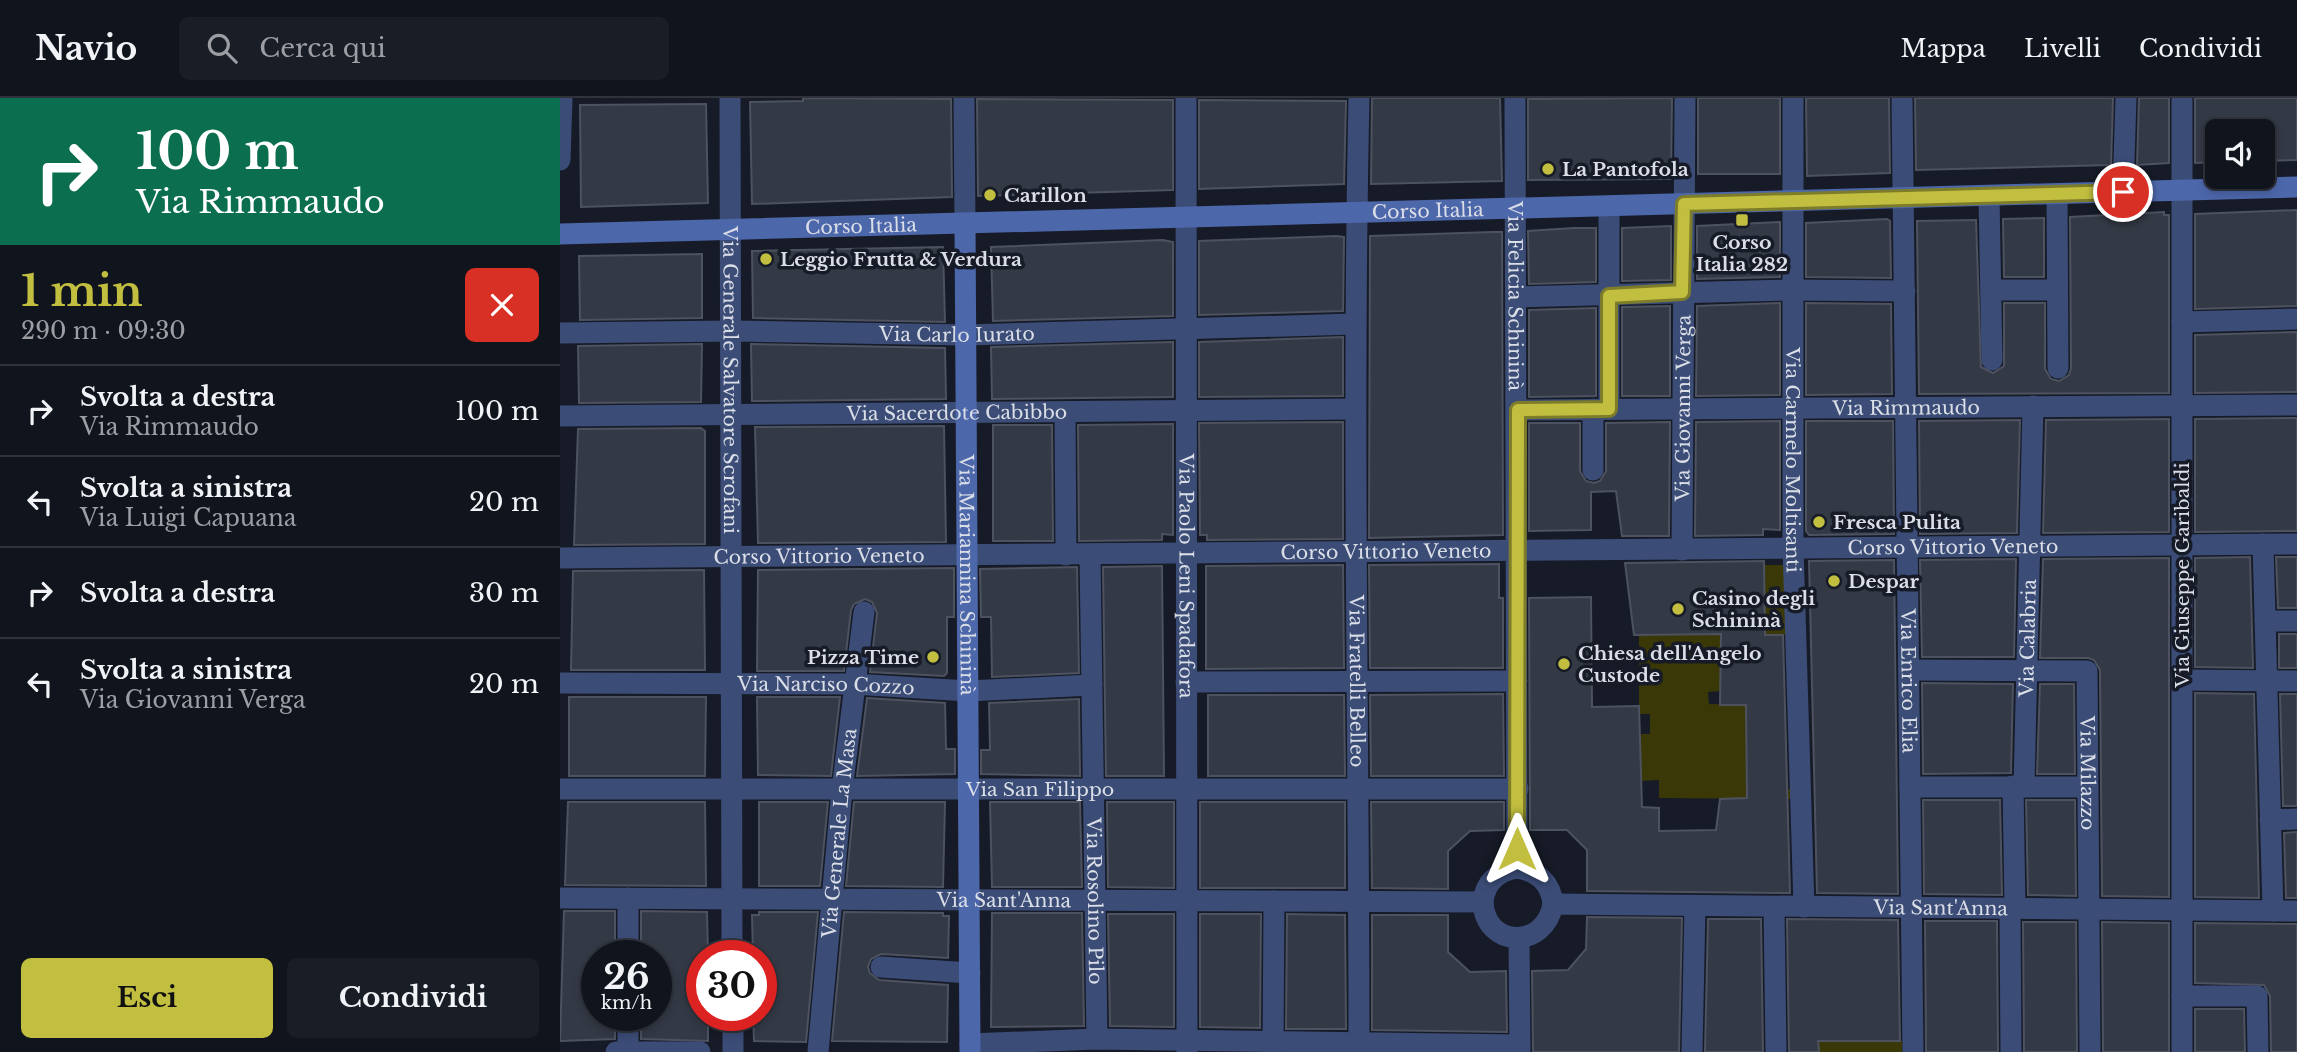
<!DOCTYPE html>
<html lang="it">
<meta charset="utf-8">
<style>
body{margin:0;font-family:"Libre Baskerville",serif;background:#191d26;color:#f1f3f6;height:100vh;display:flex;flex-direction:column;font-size:26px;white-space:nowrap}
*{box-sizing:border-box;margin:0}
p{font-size:23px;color:#9c9ea4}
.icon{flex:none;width:38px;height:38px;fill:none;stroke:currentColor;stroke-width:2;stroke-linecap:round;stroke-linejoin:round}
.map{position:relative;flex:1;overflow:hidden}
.panel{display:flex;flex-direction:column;background:#10141d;width:560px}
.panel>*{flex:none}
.banner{background:#0b6e4f;color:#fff;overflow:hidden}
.tools{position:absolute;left:1645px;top:21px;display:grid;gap:14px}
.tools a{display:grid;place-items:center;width:70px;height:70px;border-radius:10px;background:#10141d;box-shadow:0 4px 10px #0003,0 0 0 2px #30333b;font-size:35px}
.speed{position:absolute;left:21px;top:842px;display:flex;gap:14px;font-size:35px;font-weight:700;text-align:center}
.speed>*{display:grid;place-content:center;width:91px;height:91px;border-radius:50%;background:#10141d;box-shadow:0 4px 10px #0003,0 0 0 2px #30333b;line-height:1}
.speed small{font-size:18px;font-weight:400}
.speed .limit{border:10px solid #d22;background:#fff;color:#111}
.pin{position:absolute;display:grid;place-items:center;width:60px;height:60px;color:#fff;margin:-30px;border:4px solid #fff;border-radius:50%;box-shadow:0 2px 7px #0007}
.me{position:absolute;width:77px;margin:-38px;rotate:0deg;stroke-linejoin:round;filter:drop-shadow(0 0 5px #0008)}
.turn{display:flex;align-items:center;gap:24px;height:147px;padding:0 21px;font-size:32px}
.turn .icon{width:91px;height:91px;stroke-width:2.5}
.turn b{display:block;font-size:49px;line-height:60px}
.round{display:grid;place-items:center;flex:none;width:74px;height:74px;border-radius:10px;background:#191d26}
.summary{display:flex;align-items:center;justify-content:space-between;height:119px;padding:0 21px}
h1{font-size:42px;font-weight:800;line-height:52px;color:#c1be40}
.primary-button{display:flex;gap:14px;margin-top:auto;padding:14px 21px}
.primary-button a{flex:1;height:80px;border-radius:10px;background:#c1be40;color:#111;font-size:28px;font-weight:800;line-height:80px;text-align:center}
.primary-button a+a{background:#191d26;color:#f1f3f6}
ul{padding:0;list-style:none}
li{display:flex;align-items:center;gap:21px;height:91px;padding:0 21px;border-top:2px solid #30333b}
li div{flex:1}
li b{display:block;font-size:26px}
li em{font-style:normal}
header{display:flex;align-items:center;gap:42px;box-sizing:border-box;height:98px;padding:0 35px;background:#10141d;border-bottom:2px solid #30333b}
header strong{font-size:33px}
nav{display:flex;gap:38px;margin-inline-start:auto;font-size:24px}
.search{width:490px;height:63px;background:#191d26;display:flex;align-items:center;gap:18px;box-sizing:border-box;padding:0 24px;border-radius:10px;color:#9c9ea4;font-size:26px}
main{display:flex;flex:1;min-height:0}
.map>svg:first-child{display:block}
.green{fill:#3a3806}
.building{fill:#333945;stroke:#4d5260;stroke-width:2}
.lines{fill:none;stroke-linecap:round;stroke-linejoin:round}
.street{stroke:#3b4c77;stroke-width:21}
.secondary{stroke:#4d67ab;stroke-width:21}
.route-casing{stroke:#7d7c2a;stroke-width:18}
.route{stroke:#c1be40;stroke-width:12}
.poi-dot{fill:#c1be40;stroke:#161b27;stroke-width:2.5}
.labels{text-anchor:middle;stroke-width:7;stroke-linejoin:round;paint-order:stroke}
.poi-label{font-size:19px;font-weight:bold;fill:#dadee6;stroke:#161b27;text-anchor:start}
.street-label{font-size:19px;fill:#dadee6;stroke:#161b27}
</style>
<header>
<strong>Navio</strong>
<div class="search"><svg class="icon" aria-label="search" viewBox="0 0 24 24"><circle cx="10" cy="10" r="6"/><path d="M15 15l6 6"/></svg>Cerca qui</div>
<nav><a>Mappa</a><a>Livelli</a><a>Condividi</a></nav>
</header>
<main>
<section class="panel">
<div class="banner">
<div class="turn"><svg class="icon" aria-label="right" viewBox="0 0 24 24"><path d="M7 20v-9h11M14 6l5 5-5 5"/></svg><div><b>100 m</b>Via Rimmaudo</div></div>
</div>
<div class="summary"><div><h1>1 min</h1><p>290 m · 09:30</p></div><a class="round" style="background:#d93025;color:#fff"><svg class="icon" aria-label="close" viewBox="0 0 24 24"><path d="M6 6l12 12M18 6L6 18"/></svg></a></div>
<ul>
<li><svg class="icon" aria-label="right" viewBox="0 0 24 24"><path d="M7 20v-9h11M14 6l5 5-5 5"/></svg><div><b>Svolta a destra</b><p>Via Rimmaudo</p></div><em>100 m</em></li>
<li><svg class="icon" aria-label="left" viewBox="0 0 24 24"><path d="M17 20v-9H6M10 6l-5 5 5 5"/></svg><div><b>Svolta a sinistra</b><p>Via Luigi Capuana</p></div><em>20 m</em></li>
<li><svg class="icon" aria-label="right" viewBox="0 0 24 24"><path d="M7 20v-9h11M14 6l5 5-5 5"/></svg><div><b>Svolta a destra</b></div><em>30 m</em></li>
<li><svg class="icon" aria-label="left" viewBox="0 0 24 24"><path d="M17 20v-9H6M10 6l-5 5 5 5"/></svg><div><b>Svolta a sinistra</b><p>Via Giovanni Verga</p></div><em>20 m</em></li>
</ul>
<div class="primary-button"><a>Esci</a><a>Condividi</a></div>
</section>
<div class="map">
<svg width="1737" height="954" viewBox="0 0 1737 954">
<rect width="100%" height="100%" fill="#161b27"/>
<path class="green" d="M1204 467H1229L1230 537H1205Z
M1161 536 1160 593 1148 594 1149 606 1186 607 1187 690 1232 691V701L1099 700V682L1081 683 1080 636H1090V616H1079V537Z
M1258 943H1342V954H1259Z"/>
<path class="building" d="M243 0 391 1 392 99 192 106 190 4 243 3Z
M812 0H940L942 83 811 86Z
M1112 0 1111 81 968 82V1Z
M1138 0H1220V76H1138Z
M1246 0H1329L1330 75 1247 78Z
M1355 0H1553L1551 67 1356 72Z
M1579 0H1609V65L1577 67Z
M1635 0H1737V62L1703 63V33H1657V64L1635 65Z
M417 1 613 2V92L418 98Z
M639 2 786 3 784 86 639 91Z
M146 6 148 105 21 109 20 7Z
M1737 112V208L1635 211V116Z
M1604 114V117H1609V295L1359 296 1357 123 1416 122 1421 269 1433 275 1444 268V205H1485V271L1491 281 1499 283 1509 277 1511 270 1510 119Z
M1484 120V179H1444L1443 121Z
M1327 121 1330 123 1331 180 1246 179V125Z
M1220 124V179L1137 181V128Z
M1111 128V182L1062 183V130Z
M1014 130H1036V184L969 186 968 133Z
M933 134H942L943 437 809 440 810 138Z
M776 138 784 139 783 213 639 217V143Z
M603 142 613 144V218L433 223 431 149Z
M383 149 385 224 193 220 192 153Z
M142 156V220L20 222 19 158Z
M1220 205V297L1136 298 1137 208Z
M1246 205 1331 206 1332 296 1246 297Z
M1110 208V298H1062V209Z
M1036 210V298L969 299V212Z
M1737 234V294L1635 295V237Z
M783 239V298L639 299V244Z
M613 244V299L432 301 431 249Z
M142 246 141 304 19 305 18 248Z
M191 246 385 250 386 301 192 303Z
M1737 320V433L1635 434V321Z
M1609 321V434L1483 435 1486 322Z
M1460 322 1457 435 1360 436 1359 323Z
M1220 323V432L1203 431V437L1135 438 1136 324Z
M1246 323H1333L1334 436 1249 437 1246 433Z
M783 324V441L647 442V437H640L639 325Z
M1110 324 1109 438H1062L1056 393 1031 394V432L969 433V325H1020V373L1026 383 1034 385 1040 383 1046 373V325Z
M613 326V437L602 436V442L519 443 518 327Z
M433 327H492L493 443H433Z
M384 328 386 444 198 445 195 329Z
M141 330 145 333V446L14 447 18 331Z
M1690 459 1693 570 1635 569V460Z
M1716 459H1737V510H1718Z
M1609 460V799L1542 798 1540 572 1534 562 1528 560H1480L1483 461Z
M1456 461 1454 559H1362L1360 462Z
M1334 462 1338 796 1257 795 1249 463Z
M1204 463 1205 537H1223L1230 795 1027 793V752L1007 732H970L969 500 1031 499 1032 609 1079 608 1082 709 1099 710V733L1156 732 1160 701 1187 700 1186 607H1160L1161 536 1074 537 1065 465Z
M939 466V500H943V570H810L809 467Z
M783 467 784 570 646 571V468Z
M602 468 604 678H546L543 469Z
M517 469 519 575 432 579 431 519H421L420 471Z
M394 470V519H387V575L384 578 310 574 317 515 312 504 305 501 294 506 291 512 284 573H197L198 472Z
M144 472 145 572H11L13 473Z
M1719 536H1737V570H1719Z
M1362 585 1453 586 1451 675 1363 676Z
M1480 586H1514L1515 676H1477Z
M1635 595 1694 596 1699 800 1635 799Z
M943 596 944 678H811L810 597Z
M1720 596H1737V708H1723Z
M648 597H784L785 678H648Z
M9 599H146L145 678H9Z
M197 599H280L271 678 198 677Z
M307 600 385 605 386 651H395V676L297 678Z
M519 601 520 678 421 676V652H430L429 605Z
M1363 702H1440L1442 797 1364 796Z
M1466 702H1515L1516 798 1468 797Z
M8 704H145L146 788 5 787Z
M199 704H268L260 788H199Z
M294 704H385L383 789 286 788Z
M430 704H520L522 789H432Z
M547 704H614V790L548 789Z
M640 704H785V790H640Z
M811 704H944V732L910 733 888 753V791L812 790Z
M1737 734V800H1726L1724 735Z
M4 813H55V858H37V917H55V941L0 943Z
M81 813 147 814 148 858H142V917H148V943L81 941V917H96V858H81Z
M199 814H258L246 944 194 943 193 917H201V858H193L192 817H199Z
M284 814 383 815V818H389L388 860 321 856 311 861 308 869 310 875 319 882 388 887 387 944 272 943Z
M432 815H522L524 928 431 929Z
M548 816H614V929L550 928Z
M640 816H701L700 930 640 929Z
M727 816 785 817 786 931H726Z
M812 817H888V854L910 874 946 873 947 934 812 932Z
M1027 819 1122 820 1119 954H973L972 873 1008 872 1026 851Z
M1148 821H1201L1203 954H1145Z
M1227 821 1338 822 1340 943H1258L1259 954H1229Z
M1365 823H1437L1438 954H1366Z
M1463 824H1516L1517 954H1464Z
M1542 824 1609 825V954H1543Z
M1635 825 1737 826V954H1711L1710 898 1704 887 1635 885Z
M1635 911H1684L1685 954H1635Z"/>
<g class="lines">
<g class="street">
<path id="s1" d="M170 0 172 858"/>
<path d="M404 0 405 125"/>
<path id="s2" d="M626 0 627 954"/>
<path id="s3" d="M799 0C792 318 799 636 799 954"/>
<path id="s4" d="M955 0 957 770"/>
<path id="s5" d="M1233 0V449L1244 809"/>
<path id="s6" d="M1342 0 1353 954"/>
<path d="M0 62 2 0"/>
<path d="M1563 94 1566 0"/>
<path d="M1497 96 1498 270"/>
<path d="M1429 98 1432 262"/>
<path d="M1432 192H1497"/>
<path d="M957 199 1231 192 1345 193"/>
<path d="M1622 224 1737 221"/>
<path id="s7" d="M0 235 171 233 406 237 794 226"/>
<path d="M1033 311V372"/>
<path d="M1049 311V108"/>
<path id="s8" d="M958 312 1737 307"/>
<path d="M505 314 506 457"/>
<path id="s9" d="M0 318 794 311"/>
<path d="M1703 446 1713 813"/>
<path id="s10" d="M1122 452 1125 0"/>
<path id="s11" d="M530 457 537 941"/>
<path id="s12" d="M0 460 1737 446"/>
<path d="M1705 523H1737"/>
<path id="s13" d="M1349 572 1527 573 1530 954"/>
<path d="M1622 582 1737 583"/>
<path d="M626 584 957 583"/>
<path id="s14" d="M0 585 293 586 408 593 532 587"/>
<path d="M1453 688 1455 811"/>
<path d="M1350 689H1528"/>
<path id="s15" d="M1464 689 1473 308"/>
<path id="s16" d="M0 691H958"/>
<path d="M1710 722 1737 721"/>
<path id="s17" d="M0 800 923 804C925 850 985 852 993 806L1737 813"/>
<path d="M923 804C925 784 938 773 957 770 978 773 991 785 993 806"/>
<path d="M1214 809 1216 954"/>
<path d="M1450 811 1451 954"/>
<path d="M959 840 960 954"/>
<path d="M68 858V800"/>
<path d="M321 869 410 875"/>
<path d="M1622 898H1697L1698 954"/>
<path d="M173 917V954"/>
<path d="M410 946 537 941 960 947"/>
<path d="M56 954H140"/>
<path d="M68 954V917"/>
<path id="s18" d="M258 954 282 692 304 514"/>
<path d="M713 954 714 803"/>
<path d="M1132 954 1135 808"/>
<path d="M1622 954V0"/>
</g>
<g class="secondary">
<path id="s19" d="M405 125 410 954"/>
<path id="s20" d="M0 136 1737 89"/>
</g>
</g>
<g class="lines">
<g class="route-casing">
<path id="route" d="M957 751 958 312 1049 311V198L1122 194 1124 106 1563 94"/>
</g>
<use href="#route" class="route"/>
</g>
<g class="poi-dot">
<circle cx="988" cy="71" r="7"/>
<circle cx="430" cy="97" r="7"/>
<rect x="1175" y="115" width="14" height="14" rx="3.5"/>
<circle cx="206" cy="161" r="7"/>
<circle cx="1259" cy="424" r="7"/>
<circle cx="1274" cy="483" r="7"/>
<circle cx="1118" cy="511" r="7"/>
<circle cx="373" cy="559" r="7"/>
<circle cx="1004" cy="566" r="7"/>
</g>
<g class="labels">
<g class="poi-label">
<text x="1002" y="78">La Pantofola</text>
<text x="444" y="104">Carillon</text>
<text x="1182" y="151" text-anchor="middle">Corso<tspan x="1182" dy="22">Italia 282</tspan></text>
<text x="220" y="168">Leggio Frutta &amp; Verdura</text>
<text x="1273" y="431">Fresca Pulita</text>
<text x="1288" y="490">Despar</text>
<text x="1132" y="507">Casino degli<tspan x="1132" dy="22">Schininà</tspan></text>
<text x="1018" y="562">Chiesa dell'Angelo<tspan x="1018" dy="22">Custode</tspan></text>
<text x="359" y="566" text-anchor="end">Pizza Time</text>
</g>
<g class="street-label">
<text dy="7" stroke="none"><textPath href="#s20" startOffset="868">Corso Italia</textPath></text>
<text dy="7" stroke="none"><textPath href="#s20" startOffset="301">Corso Italia</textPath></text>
<text dy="7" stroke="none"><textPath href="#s4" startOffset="198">Via Felicia Schininà</textPath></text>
<text dy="7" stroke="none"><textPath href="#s7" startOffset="397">Via Carlo Iurato</textPath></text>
<text dy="7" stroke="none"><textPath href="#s1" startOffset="282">Via Generale Salvatore Scrofani</textPath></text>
<text dy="7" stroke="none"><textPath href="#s8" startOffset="388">Via Rimmaudo</textPath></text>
<text dy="7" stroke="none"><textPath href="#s10" startOffset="142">Via Giovanni Verga</textPath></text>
<text dy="7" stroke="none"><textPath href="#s9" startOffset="397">Via Sacerdote Cabibbo</textPath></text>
<text dy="7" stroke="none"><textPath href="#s5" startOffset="362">Via Carmelo Moltisanti</textPath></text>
<text dy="7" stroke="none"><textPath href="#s12" startOffset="1393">Corso Vittorio Veneto</textPath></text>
<text dy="7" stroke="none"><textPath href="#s12" startOffset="826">Corso Vittorio Veneto</textPath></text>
<text dy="7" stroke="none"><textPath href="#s12" startOffset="259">Corso Vittorio Veneto</textPath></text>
<text dy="7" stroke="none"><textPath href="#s19" startOffset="352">Via Mariannina Schininà</textPath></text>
<text dy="7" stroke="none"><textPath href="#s2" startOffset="478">Via Paolo Leni Spadafora</textPath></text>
<text transform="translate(1622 477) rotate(-90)" y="7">Via Giuseppe Garibaldi</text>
<text dy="7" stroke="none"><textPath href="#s15" startOffset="149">Via Calabria</textPath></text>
<text dy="7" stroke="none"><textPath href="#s3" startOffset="583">Via Fratelli Belleo</textPath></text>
<text dy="7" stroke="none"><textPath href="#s6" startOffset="583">Via Enrico Elia</textPath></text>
<text dy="7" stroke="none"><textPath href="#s14" startOffset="266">Via Narciso Cozzo</textPath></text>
<text dy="7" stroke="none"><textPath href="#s13" startOffset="280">Via Milazzo</textPath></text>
<text dy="7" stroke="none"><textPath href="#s16" startOffset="480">Via San Filippo</textPath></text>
<text dy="7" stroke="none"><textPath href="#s18" startOffset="220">Via Generale La Masa</textPath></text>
<text dy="7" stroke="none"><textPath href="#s17" startOffset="444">Via Sant'Anna</textPath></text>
<text dy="7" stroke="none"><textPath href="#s11" startOffset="346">Via Rosolino Pilo</textPath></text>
<text dy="7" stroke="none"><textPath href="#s17" startOffset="1419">Via Sant'Anna</textPath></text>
</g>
</g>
</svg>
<div class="tools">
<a><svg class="icon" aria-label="sound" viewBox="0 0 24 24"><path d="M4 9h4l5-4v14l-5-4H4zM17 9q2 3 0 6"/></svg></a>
</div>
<div class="speed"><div>26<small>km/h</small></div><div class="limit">30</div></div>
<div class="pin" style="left:1563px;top:94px;background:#d93025"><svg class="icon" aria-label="arrive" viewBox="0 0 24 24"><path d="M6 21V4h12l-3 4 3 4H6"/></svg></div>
<svg class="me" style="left:957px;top:751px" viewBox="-20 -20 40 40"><path d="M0-17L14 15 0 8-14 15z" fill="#c1be40" stroke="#fff" stroke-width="4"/></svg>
</div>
</main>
